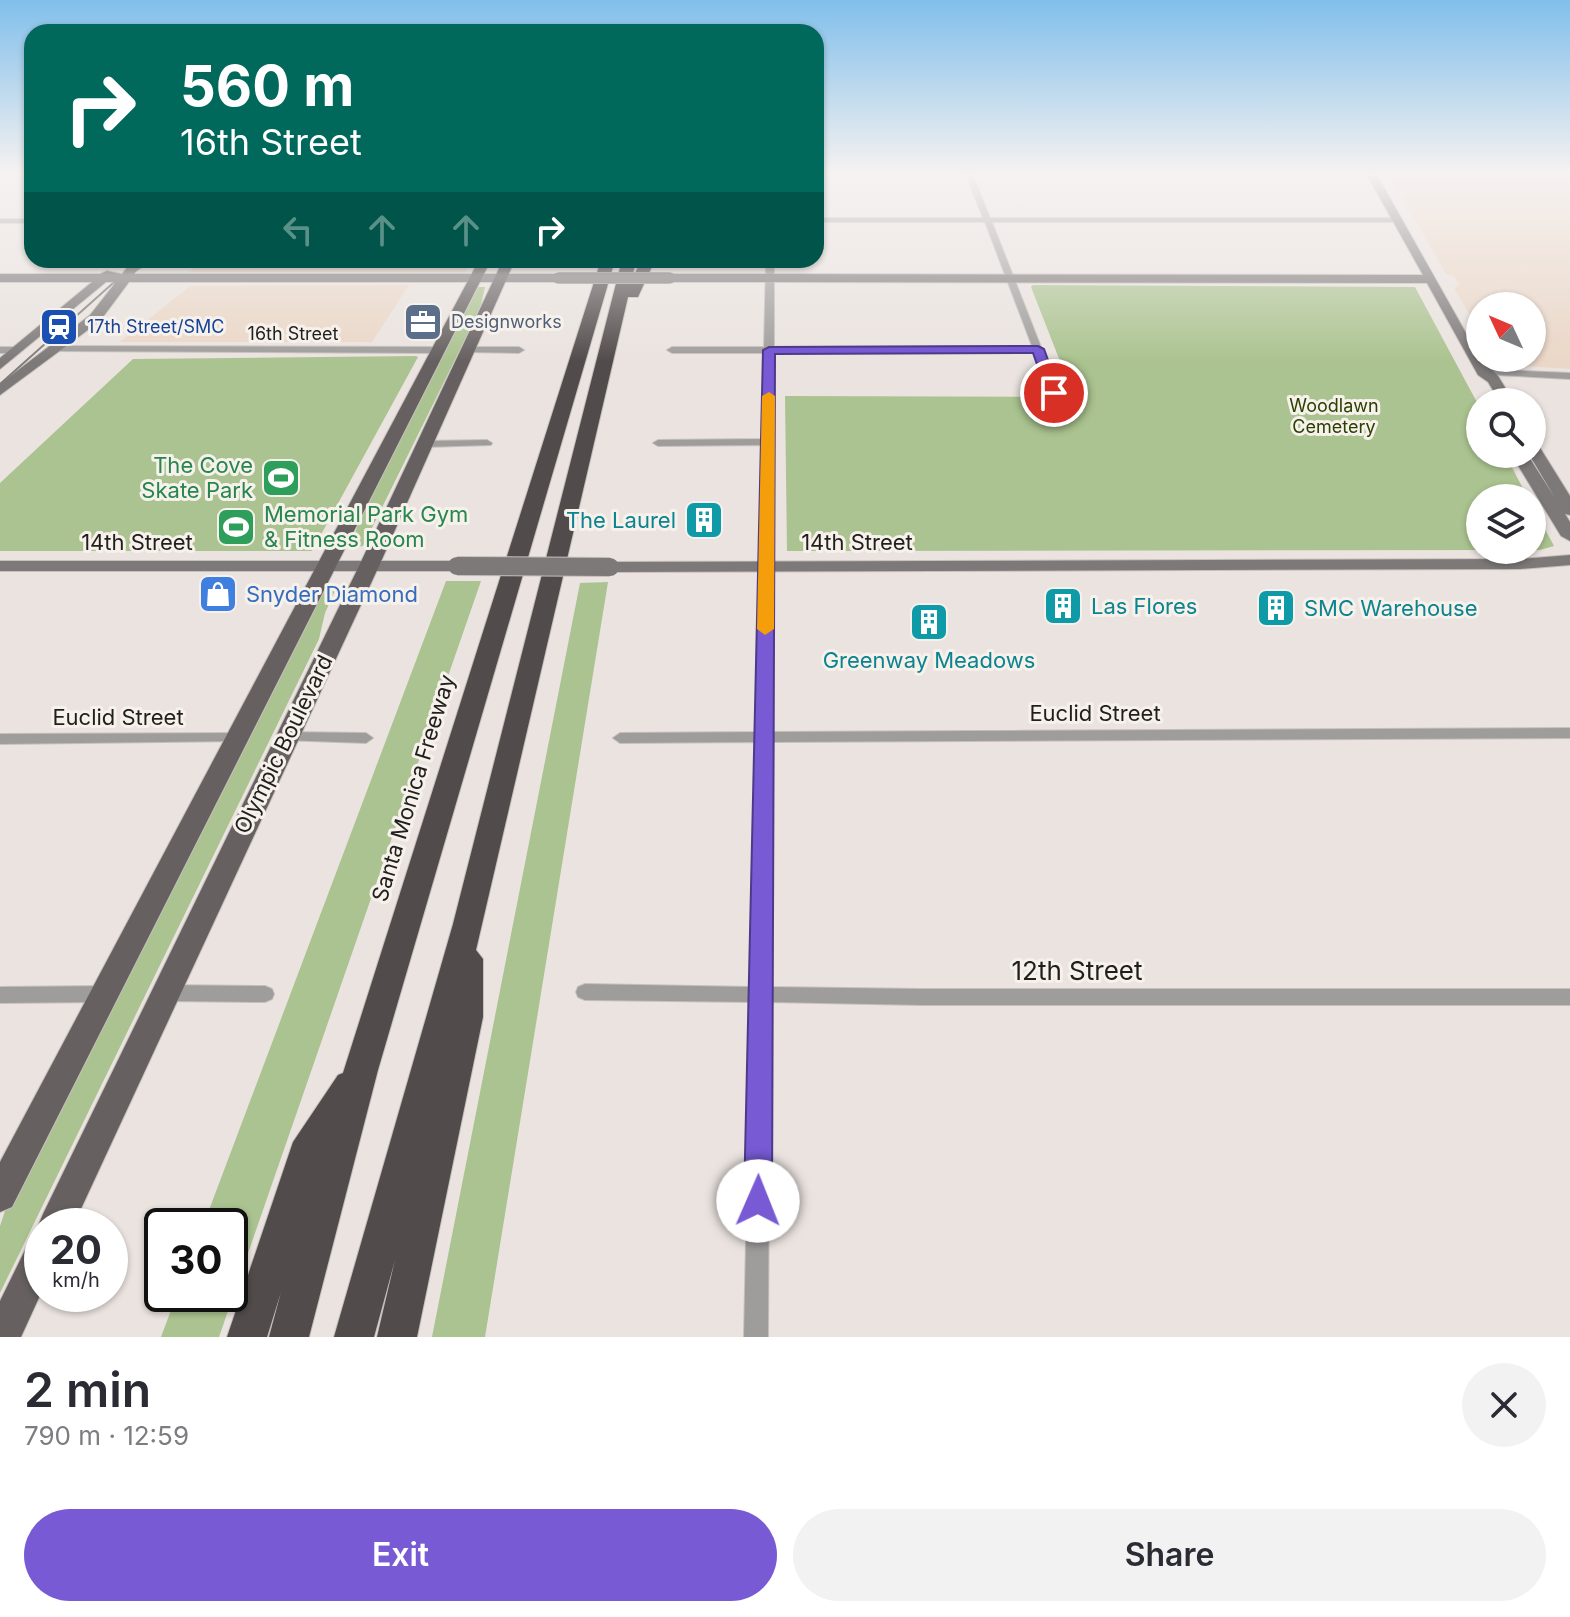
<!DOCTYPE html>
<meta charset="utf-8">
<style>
body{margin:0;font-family:Inter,sans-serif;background:#f2f2f3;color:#2b2b33;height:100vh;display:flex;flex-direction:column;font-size:30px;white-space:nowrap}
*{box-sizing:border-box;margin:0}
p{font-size:26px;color:#7c7c81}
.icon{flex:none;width:44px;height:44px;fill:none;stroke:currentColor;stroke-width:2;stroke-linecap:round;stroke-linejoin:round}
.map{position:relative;height:1337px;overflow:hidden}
.details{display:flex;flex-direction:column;background:#fff;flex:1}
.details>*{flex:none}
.guide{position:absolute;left:24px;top:24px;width:800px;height:244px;border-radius:24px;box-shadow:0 2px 6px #0004;background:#00695c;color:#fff;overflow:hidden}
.needle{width:52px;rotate:314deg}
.tools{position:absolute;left:1466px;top:292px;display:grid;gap:16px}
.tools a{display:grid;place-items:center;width:80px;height:80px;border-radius:50%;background:#fff;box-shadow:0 2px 6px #0004;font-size:40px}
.speed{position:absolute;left:24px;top:1208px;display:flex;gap:16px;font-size:40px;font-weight:700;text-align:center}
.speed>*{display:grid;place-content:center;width:104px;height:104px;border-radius:50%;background:#fff;box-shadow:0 2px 6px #0004;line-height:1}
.speed small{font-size:20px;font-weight:400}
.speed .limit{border:4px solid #111;border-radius:12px;background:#fff;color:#111}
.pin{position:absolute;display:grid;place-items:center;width:68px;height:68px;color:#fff;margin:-34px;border:4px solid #fff;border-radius:50%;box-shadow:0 2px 8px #0007}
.me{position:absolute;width:88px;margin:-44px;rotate:1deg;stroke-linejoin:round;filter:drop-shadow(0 0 6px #0008)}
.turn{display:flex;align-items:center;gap:28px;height:168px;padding:0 24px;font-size:36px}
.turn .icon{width:104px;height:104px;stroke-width:2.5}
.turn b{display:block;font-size:56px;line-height:68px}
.lanes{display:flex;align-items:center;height:76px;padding:0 24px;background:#0003;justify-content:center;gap:40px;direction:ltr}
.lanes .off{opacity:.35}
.round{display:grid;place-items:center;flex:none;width:84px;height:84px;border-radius:42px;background:#f2f2f3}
.summary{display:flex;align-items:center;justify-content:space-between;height:136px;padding:0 24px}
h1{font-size:48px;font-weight:600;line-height:60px}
.cta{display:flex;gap:16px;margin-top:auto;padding:16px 24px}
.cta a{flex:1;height:92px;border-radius:48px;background:#775ad4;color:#fff;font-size:32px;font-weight:600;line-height:92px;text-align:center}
.cta a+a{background:#f2f2f3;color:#2b2b33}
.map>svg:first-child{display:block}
.education{fill:#ead7c7}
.green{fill:#abc390}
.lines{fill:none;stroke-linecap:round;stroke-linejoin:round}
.street-casing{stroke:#c6c0bc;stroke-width:2}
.secondary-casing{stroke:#c6c0bc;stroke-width:2}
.primary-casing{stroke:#c6c0bc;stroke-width:2}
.highway-casing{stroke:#c6c0bc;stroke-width:2}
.street{fill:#9f9c9c;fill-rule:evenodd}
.secondary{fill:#7e7979;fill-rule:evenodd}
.primary{fill:#666061;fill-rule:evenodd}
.highway{fill:#524b4c;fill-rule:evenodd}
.tram{stroke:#7f7b78;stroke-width:2}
.secondary-bridge-far1-casing{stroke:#c6c0bc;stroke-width:12;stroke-linecap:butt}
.secondary-bridge-casing{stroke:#c6c0bc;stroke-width:20;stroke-linecap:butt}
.secondary-bridge-far1{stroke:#7e7979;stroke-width:11}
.secondary-bridge{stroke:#7e7979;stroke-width:18}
.route{fill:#775ad4;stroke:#4d3a8a;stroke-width:2}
.slow{fill:#f59e0b}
.labels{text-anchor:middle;stroke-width:6;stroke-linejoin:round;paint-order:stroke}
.far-service-label{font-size:18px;fill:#4e5e75;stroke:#f7f1ec;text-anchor:start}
.far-transit-label{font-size:18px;fill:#164399;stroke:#f7f1ec;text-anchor:start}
.far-street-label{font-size:18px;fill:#211f1d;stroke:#f7f1ec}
.far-park-label{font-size:18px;fill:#294000;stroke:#f7f1ec}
.leisure-label{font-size:22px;fill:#27864d;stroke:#f7f1ec;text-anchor:end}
.culture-label{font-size:22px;fill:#0d838f;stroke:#f7f1ec;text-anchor:start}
.street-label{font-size:22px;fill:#211f1d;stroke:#f7f1ec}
.shop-label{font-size:22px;fill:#366cbe;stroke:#f7f1ec;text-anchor:start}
.near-street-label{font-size:26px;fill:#211f1d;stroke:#f7f1ec}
</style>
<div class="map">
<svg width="1570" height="1337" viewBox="0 0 1570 1337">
<rect width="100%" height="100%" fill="#eae3df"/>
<path class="education" d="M1389 175H1570V369L1499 364 1496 358H1532V306H1480V332L1454 288 1460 285 1454 276 1446 274Z
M205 260H473L466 272H189Z
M409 285 372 342H120L190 286Z"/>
<path class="green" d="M1033 285 1415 287 1480 408V454H1505L1528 498H1480V550H1532V505L1554 546 1540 550 787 551 785 396 1074 397 1031 287Z
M477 287H485L480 309 363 546 351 548 362 509Z
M416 356 418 357 312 551H0V483L133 359Z
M446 581H481L219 1337H161L177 1294H230V1226H203Z
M608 582 485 1337H432L580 583Z
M326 586H337L325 613 319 639 0 1293V1226L9 1199Z"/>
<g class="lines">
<g class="street-casing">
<path id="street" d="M966 175H973L990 218H1397L1401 220 1397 222H992L1059 393 1054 396 1049 393 1034 352 774 353 771 732 1570 728V738L771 742 770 987 921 989H1570V1005H921L770 1002 768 1337H744L751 1002 585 1000 578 997 576 992 578 987 585 984 751 987 756 742 620 743 613 738 620 733 756 732 762 445 658 446 653 443 658 440 762 439 764 353H672L667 350 672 347H764L766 260H774V347L1032 346 985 222H816V218H983Z
M0 219H32V223H0Z
M53 346 437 347 442 350 437 353 50 351 48 349Z
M0 347H17L22 350 17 353H0Z
M468 347H519L524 350 519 353 465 352 463 350Z
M1483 369 1570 373V379L1480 374V370Z
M487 440 492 443 491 445 426 447 421 444 426 441Z
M286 732 366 733 373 738 366 743 281 740 279 737Z
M237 733 242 735 244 738 242 741 0 744V734Z
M165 985 265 986 272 989 274 994 272 999 265 1002 165 1001 158 998 156 993 158 988Z
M104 986 111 989 113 994 111 999 104 1002 0 1003V987Z"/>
</g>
<g class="secondary-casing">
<path id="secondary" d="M1367 175H1377L1480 358 1498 376 1514 402H1500L1488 382 1478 375 1427 283 670 282 664 278 670 274 1423 275Z
M133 260H145L134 274H558L564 278 558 282H129L100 321 0 395V384L90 315 116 282H106L0 369V358L92 282H0V274H100L107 271 122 274Z
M1532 441 1537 443 1570 496V515L1565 514 1570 522V541L1561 536 1511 454H1527L1555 498 1529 454H1532Z
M1570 555V565L1520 569 610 572 601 567 610 562 1520 559Z
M0 561H457L466 566 457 571H0Z"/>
</g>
<g class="primary-casing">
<path id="primary" d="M479 260H491L12 1207 0 1212V1162Z
M503 260H515L379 566 73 1226H42V1291L21 1337H0V1301L30 1240 41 1235 38 1226 43 1214 359 566Z"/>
</g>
<g class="highway-casing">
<path id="highway" d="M601 260H615L378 1070 309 1337H269L281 1292 267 1337H227L293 1142 338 1075 343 1073Z
M622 260H636L631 283 641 260H655L638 297H628L476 950 483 959V1017L417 1337H377L395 1260 374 1337H334L453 924Z"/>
</g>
<use href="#street" class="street"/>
<use href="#secondary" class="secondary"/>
<use href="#primary" class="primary"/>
<use href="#highway" class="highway"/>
<path class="tram" d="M0 384 112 284 154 260"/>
<g class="secondary-bridge-far1-casing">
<path id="secondary-bridge-far1" d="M558 278H670"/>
</g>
<g class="secondary-bridge-casing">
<path id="secondary-bridge" d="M457 566 610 567"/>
</g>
<use href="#secondary-bridge-far1" class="secondary-bridge-far1"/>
<use href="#secondary-bridge" class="secondary-bridge"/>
</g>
<linearGradient id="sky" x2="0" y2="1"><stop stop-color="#81bfeb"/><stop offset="0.48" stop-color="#f6f2f1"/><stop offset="1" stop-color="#f6f2f1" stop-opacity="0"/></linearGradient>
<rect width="1570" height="362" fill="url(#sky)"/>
<path class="route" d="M1038 346 1044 349 1060 393 1058 396 1047 393 1033 353 775 354 772 1201 768 1211 758 1215 748 1211 744 1201 763 350 769 347Z"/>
<path class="slow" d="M769 392 775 396 774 629 765 635 757 629 762 396Z"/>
<defs>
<g id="office-square" transform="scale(2)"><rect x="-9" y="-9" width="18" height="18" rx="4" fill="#5c6f8a" stroke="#f7f1ec"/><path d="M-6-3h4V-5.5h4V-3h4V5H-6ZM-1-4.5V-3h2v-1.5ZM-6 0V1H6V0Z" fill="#fff"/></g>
<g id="station-square" transform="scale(2)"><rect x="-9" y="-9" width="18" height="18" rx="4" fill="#1a4fb4" stroke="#f7f1ec"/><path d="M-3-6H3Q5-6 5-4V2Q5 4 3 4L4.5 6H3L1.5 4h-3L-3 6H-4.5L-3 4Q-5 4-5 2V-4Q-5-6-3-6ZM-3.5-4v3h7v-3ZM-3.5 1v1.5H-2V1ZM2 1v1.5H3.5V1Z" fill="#fff"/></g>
<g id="stadium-square" transform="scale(2)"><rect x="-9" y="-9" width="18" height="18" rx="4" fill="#2e9e5b" stroke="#f7f1ec"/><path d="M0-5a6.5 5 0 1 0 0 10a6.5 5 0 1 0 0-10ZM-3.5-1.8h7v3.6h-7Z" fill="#fff"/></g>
<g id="building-square" transform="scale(2)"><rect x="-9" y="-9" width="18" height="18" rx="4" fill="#0f9aa8" stroke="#f7f1ec"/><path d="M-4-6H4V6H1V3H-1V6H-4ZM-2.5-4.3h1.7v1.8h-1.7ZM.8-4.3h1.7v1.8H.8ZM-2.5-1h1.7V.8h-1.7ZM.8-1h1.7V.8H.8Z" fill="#fff"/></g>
<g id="shop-square" transform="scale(2)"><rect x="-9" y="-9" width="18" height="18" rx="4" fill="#3f7fe0" stroke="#f7f1ec"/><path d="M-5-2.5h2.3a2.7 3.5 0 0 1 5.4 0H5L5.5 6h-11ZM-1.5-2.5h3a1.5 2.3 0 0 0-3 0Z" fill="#fff"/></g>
</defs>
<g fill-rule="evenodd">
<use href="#office-square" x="423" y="322"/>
<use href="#station-square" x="59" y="327"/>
<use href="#stadium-square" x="281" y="478"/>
<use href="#building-square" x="704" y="520"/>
<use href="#stadium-square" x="236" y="527"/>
<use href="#shop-square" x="218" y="594"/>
<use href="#building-square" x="1063" y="606"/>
<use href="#building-square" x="1276" y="608"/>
<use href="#building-square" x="929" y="622"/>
</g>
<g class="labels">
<g class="far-service-label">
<text x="451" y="328">Designworks</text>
</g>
<g class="far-transit-label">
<text x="87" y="333">17th Street/SMC</text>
</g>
<g class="far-street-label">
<text x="293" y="340">16th Street</text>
</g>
<g class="far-park-label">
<text x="1334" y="412">Woodlawn<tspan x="1334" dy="21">Cemetery</tspan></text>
</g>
<g class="leisure-label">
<text x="253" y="473">The Cove<tspan x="253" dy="25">Skate Park</tspan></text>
<text x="264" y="522" text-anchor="start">Memorial Park Gym<tspan x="264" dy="25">&amp; Fitness Room</tspan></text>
</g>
<g class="culture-label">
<text x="676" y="528" text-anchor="end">The Laurel</text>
<text x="1091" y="614">Las Flores</text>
<text x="1304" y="616">SMC Warehouse</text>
<text x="929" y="668" text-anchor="middle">Greenway Meadows</text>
</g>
<g class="street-label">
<text x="137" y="550">14th Street</text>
<text x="857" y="550">14th Street</text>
<text x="1095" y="721">Euclid Street</text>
<text x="118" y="725">Euclid Street</text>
<text transform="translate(283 744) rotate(-64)" y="8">Olympic Boulevard</text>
<text transform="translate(413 788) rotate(-73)" y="8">Santa Monica Freeway</text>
</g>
<g class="shop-label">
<text x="246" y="602">Snyder Diamond</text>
</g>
<g class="near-street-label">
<text x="1077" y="980">12th Street</text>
</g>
</g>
</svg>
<div class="tools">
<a><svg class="needle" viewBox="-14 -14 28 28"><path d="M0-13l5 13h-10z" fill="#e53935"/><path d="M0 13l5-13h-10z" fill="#7c7c81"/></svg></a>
<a><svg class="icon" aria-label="search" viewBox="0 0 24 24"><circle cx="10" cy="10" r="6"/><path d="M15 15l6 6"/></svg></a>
<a><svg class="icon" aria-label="layers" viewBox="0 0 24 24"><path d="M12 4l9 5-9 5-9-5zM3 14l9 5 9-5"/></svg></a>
</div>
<div class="speed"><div>20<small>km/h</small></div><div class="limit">30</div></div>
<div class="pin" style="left:1054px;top:393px;background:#d93025"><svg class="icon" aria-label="arrive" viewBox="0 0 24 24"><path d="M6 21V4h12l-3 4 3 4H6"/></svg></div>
<svg class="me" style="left:758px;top:1201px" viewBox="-20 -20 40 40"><circle r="19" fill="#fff"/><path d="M0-13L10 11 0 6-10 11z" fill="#775ad4"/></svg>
<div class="guide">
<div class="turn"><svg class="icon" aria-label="right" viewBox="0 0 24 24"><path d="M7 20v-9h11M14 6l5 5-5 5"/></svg><div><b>560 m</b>16th Street</div></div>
<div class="lanes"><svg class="icon off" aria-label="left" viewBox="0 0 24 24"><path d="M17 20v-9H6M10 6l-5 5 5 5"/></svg><svg class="icon off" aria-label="ahead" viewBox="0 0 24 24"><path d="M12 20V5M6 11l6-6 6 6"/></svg><svg class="icon off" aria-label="ahead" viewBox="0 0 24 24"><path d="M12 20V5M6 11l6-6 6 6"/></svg><svg class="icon" aria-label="right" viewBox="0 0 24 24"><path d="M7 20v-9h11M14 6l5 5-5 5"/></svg></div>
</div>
</div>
<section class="details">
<div class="summary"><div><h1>2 min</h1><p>790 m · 12:59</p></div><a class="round"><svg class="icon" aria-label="close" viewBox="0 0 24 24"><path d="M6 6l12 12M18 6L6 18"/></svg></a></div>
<div class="cta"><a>Exit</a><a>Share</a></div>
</section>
